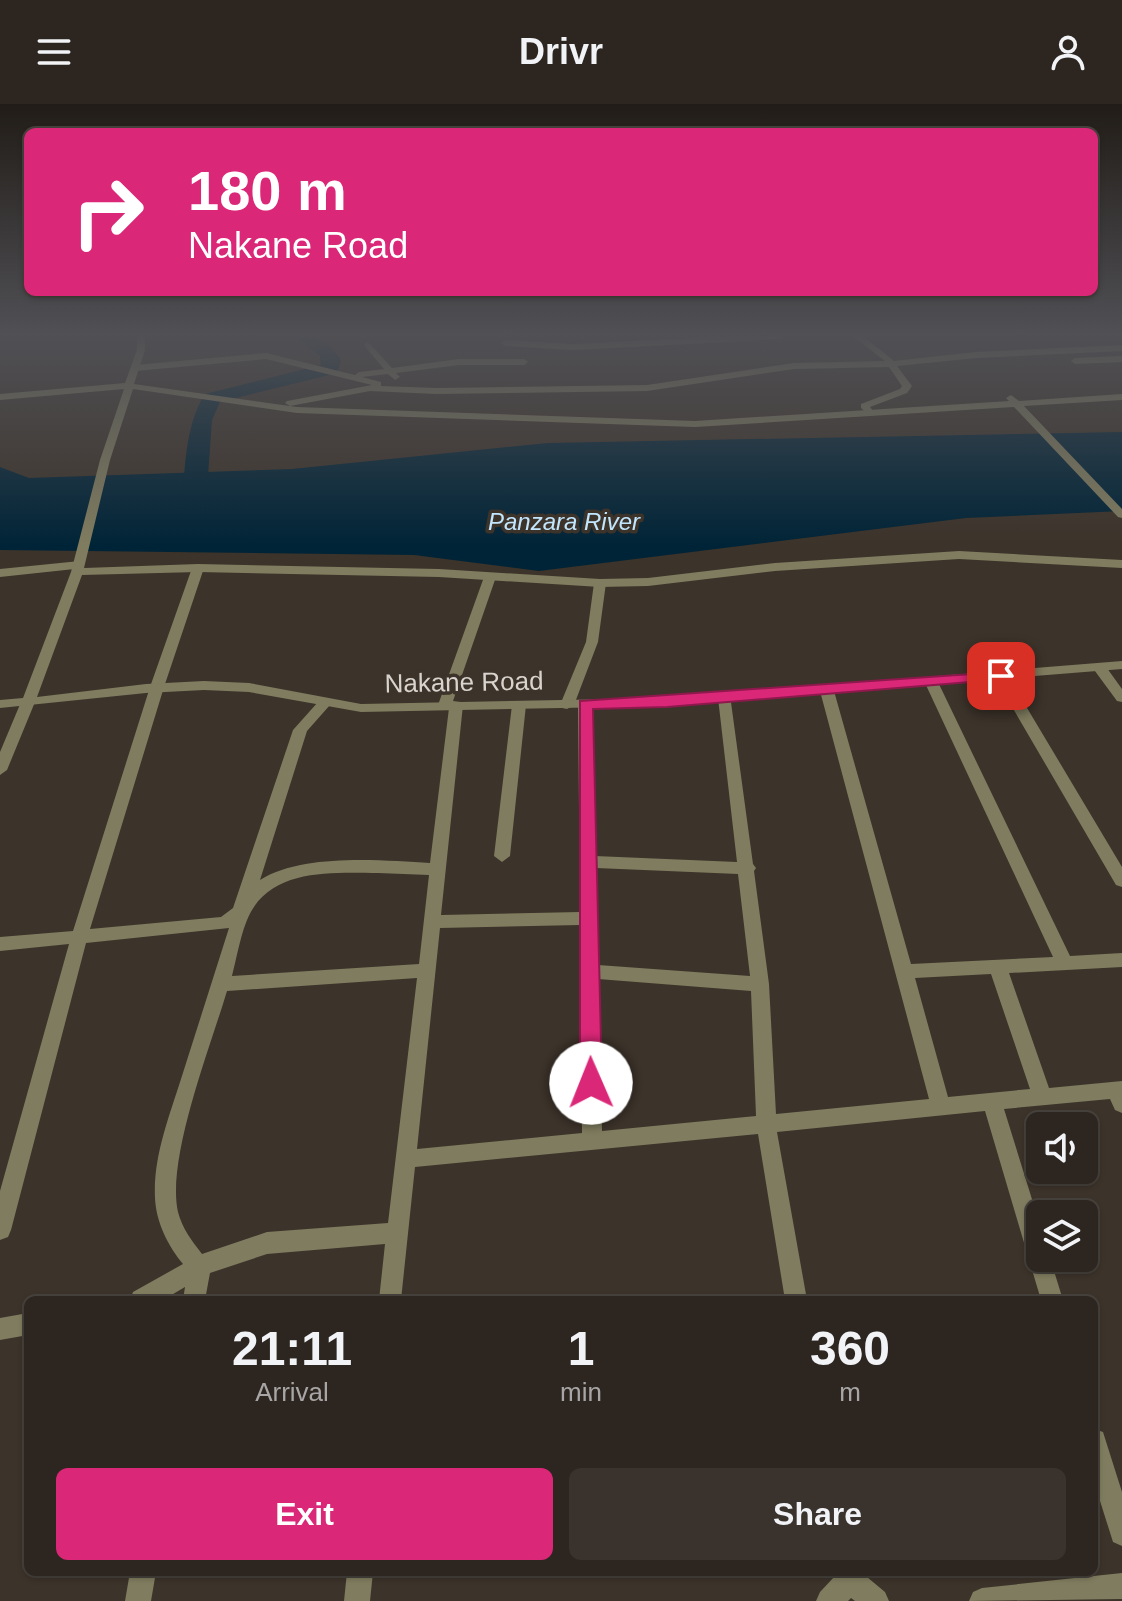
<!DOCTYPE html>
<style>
body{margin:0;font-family:Helvetica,sans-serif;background:#39322d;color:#f1f3f6;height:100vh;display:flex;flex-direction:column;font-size:30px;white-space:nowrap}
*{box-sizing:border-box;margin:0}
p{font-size:26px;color:#a7a5a5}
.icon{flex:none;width:44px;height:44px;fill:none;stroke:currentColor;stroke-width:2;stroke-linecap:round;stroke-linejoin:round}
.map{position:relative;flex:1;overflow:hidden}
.details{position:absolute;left:24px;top:1192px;width:1074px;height:280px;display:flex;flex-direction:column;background:#2d2620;border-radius:12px;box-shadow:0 2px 6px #0004,0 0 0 2px #48433e}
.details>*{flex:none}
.top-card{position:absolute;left:24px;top:24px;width:1074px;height:168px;border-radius:12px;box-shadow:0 2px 6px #0004,0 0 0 2px #48433e;background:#db2777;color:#fff;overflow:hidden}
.buttons{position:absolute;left:1026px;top:1008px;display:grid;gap:16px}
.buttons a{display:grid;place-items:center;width:72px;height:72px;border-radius:12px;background:#2d2620;box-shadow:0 2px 6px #0004,0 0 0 2px #48433e;font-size:40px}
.pin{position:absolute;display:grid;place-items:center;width:68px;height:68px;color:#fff;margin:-34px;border-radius:16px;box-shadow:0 4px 12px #0006}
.me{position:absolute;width:88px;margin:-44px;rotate:359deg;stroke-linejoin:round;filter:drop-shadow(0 0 6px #0008)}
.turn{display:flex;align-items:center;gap:28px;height:168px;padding:0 32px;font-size:36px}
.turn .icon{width:104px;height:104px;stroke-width:2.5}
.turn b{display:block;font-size:56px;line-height:68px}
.eta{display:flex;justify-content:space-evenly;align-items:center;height:136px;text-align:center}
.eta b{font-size:48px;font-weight:700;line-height:56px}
.action{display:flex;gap:16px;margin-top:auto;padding:16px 32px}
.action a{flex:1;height:92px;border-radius:12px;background:#db2777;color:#fff;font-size:32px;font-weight:700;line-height:92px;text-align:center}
.action a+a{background:#39322d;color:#f1f3f6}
header{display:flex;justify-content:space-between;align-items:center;height:104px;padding:0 32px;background:#2d2620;font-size:36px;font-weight:700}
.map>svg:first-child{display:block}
.water{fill:#002437}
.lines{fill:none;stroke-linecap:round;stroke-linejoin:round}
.river{fill:#002437;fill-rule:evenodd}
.minor{fill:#7f7c5f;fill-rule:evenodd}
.tertiary{fill:#7f7c5f;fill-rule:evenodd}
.route{fill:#db2777;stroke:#8e194d;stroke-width:2}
.labels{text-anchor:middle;stroke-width:7;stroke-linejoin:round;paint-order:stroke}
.far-water-label{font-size:24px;font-style:italic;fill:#c1e6fd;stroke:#3c332a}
.street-label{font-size:26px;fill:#d8d3cd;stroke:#3c332a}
</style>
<header><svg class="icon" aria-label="menu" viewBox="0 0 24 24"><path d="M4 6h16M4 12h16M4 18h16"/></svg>Drivr<svg class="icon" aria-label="person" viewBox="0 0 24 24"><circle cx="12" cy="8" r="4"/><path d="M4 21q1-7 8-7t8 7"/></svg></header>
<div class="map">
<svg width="1122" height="1497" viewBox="0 0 1122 1497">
<rect width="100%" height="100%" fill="#3c332a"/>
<path class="water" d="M1122 328V407L966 414 539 467 414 451 0 446V363L29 374 292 365 548 339Z"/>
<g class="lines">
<path class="river" d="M294 232C316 232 331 237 341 257L337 269 220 298 212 316 205 414 201 419H185L181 414C185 374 183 324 205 290L321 261 320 252Z"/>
<path class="minor" d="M732 232H785L781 235 574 246 505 242 501 239 505 236 574 240Z
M853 232H863L894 257 976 248 1122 241V247L976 254 897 262 912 282 907 289 870 303 874 308 869 311 861 304V300L900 285 902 282 889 263 794 265 647 287 436 290 370 287 290 302 285 299 287 297 372 281 266 255 135 267 131 264 135 261 266 249 355 271 359 268 384 265 364 241 368 238 392 264 459 255H524L528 258 524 261H459L396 269 400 273 395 276 388 270 362 273 381 278V282L436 284 647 281 794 259 885 257Z
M1122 252V258L1075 260 1071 257 1075 254Z
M80 457 84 458V464L0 473V465Z
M198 460 204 464 164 583 90 825 221 813 233 804 293 626 318 598 323 597 330 601 307 627 260 776C302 749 382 756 430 759L449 604H440L438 601 484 473 486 470H494L496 473 453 597 461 598 463 601 441 811 580 808 578 601 585 597 592 601 595 752 737 758 718 594 720 591H730L753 760 756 764 754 767 769 880 776 1010 929 995 820 587 822 584 827 583 834 587 911 860 1053 853 925 579 927 576H937L1070 852 1122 849V863L1009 869 1049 984 1122 977V1009L1115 1006 1110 995 1004 1005 1040 1121V1154H1050L1063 1196H1041L985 1007 777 1028 807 1196H785L758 1030 415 1063 401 1196H379L385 1140 267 1150 210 1169 205 1196H183L185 1183 163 1196H130L133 1188 183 1160C168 1142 156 1118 155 1094 153 1053 169 1013 181 975 197 925 213 874 229 824L86 839 11 1126 8 1133 0 1136V1087L69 840 0 847V833L73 827 150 583 192 464ZM596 764 738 770 750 872 598 861ZM378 769 429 771 419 860 232 872C237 853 242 822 252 806 277 764 335 769 378 769ZM580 821 582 1029 417 1045 440 824ZM991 870 1030 985 948 993 915 874ZM417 874 388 1119 267 1128 202 1150C192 1137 182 1124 178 1108 166 1055 211 941 227 887ZM598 875 751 887 756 1012 602 1027Z
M600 475 606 479 598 538 574 601 567 605 562 604 560 601 586 538 594 479Z
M1099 559 1104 560 1122 585V598L1117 597 1092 563Z
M1001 568 1008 572 1122 763V783L1116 781 994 572Z
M28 594 35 598 7 666 0 671V648L21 598Z
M519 597 526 601 510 752 502 758 494 752 512 601Z
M28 1209V1231L0 1236V1214Z
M1094 1325 1103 1328 1122 1388V1442L1113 1438 1094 1378Z
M130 1468H156L151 1497H125Z
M347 1468H373L370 1497H344Z
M834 1468H861L885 1488 889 1497H855L851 1494 848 1497H816L820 1488 835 1472Z
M1122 1469V1495L969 1497 973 1488 982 1484Z"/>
<path class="tertiary" d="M137 232H145V246L134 280 297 303 695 317 1009 297 1006 294 1011 291 1019 297 1122 290V296L1024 302 1122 405V414L1118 413 1014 303 695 323 297 309 133 285 110 356 84 464 198 460 439 465 600 475 648 474 775 459 959 447 1122 456V464L959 455 775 467 648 482 600 483 439 473 198 468 82 471 37 593 146 580 204 577 249 579 361 600 667 594 1122 557V565L667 602 361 608 249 588 204 586 146 589 0 604V596L23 594 71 468 100 356 124 285 0 296V290L125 279 137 246Z"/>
</g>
<linearGradient id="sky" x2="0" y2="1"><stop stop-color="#211c17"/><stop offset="0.52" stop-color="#505055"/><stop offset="1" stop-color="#505055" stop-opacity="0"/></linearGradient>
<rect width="1122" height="442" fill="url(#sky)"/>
<path class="route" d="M1001 568 1006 569V575L667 603 593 605 602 979 598 986 591 989 583 986 580 979V597Z"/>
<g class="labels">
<g class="far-water-label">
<text x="564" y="426">Panzara River</text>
</g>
<g class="street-label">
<text transform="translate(464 578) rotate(-1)" y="9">Nakane Road</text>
</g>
</g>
</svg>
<div class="buttons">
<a><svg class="icon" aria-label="sound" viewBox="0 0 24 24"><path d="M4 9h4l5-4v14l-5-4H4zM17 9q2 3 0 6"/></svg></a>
<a><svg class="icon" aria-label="layers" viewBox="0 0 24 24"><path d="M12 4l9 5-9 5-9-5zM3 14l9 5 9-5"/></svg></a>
</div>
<div class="pin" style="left:1001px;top:572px;background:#d93025"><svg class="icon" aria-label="arrive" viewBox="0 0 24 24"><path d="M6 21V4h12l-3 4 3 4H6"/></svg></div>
<svg class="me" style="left:591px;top:979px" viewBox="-20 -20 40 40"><circle r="19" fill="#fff"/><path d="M0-13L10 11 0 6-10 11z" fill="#db2777"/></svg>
<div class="top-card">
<div class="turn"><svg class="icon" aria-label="right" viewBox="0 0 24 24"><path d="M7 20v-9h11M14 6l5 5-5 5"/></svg><div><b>180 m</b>Nakane Road</div></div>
</div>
<section class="details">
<div class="eta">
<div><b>21:11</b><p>Arrival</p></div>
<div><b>1</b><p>min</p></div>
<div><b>360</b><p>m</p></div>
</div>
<div class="action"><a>Exit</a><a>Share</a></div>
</section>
</div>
